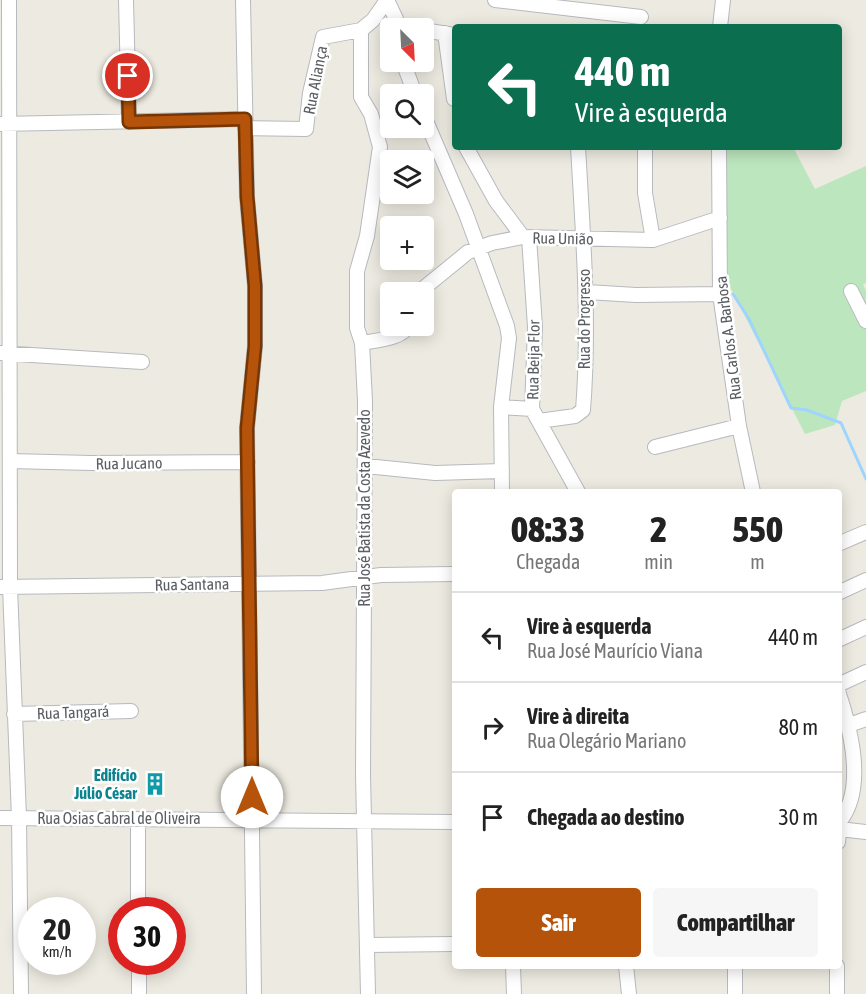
<!DOCTYPE html>
<html lang="pt">
<meta charset="utf-8">
<style>
body{margin:0;font-family:"Asap Condensed",sans-serif;background:#f6f6f6;color:#222;height:100vh;display:flex;flex-direction:column;font-size:22px;white-space:nowrap}
*{box-sizing:border-box;margin:0}
p{font-size:20px;color:#767676}
.icon{flex:none;width:33px;height:33px;fill:none;stroke:currentColor;stroke-width:2;stroke-linecap:round;stroke-linejoin:round}
.map{position:relative;flex:1;overflow:hidden}
.panel{position:absolute;left:452px;top:489px;width:390px;height:480px;display:flex;flex-direction:column;background:#fff;border-radius:6px;box-shadow:0 3px 15px #0003}
.panel>*{flex:none}
.banner{position:absolute;left:452px;top:24px;width:390px;height:126px;border-radius:6px;box-shadow:0 3px 15px #0003;background:#0b6e4f;color:#fff;overflow:hidden}
.needle{width:39px;rotate:156deg}
.fabs{position:absolute;left:380px;top:18px;display:grid;gap:12px}
.fabs a{display:grid;place-items:center;width:54px;height:54px;border-radius:6px;background:#fff;box-shadow:0 3px 15px #0003;font-size:30px}
.speed{position:absolute;left:18px;top:897px;display:flex;gap:12px;font-size:30px;font-weight:700;text-align:center}
.speed>*{display:grid;place-content:center;width:78px;height:78px;border-radius:50%;background:#fff;box-shadow:0 3px 15px #0003;line-height:1}
.speed small{font-size:15px;font-weight:400}
.speed .limit{border:9px solid #d22;background:#fff;color:#111}
.pin{position:absolute;display:grid;place-items:center;width:51px;height:51px;color:#fff;margin:-26px;border:3px solid #fff;border-radius:50%;box-shadow:0 2px 6px #0007}
.me{position:absolute;width:66px;margin:-33px;rotate:0deg;stroke-linejoin:round;filter:drop-shadow(0 0 4px #0008)}
.turn{display:flex;align-items:center;gap:21px;height:126px;padding:0 24px;font-size:27px}
.turn .icon{width:78px;height:78px;stroke-width:2.5}
.turn b{display:block;font-size:42px;line-height:51px}
.eta{display:flex;justify-content:space-evenly;align-items:center;height:102px;text-align:center}
.eta b{font-size:36px;font-weight:800;line-height:42px}
.button{display:flex;gap:12px;margin-top:auto;padding:12px 24px}
.button a{flex:1;height:69px;border-radius:6px;background:#b45309;color:#fff;font-size:24px;font-weight:800;line-height:69px;text-align:center}
.button a+a{background:#f6f6f6;color:#222}
ul{padding:0;list-style:none}
li{display:flex;align-items:center;gap:18px;height:90px;padding:0 24px;border-top:2px solid #e0e0e0}
li div{flex:1}
li b{display:block;font-size:22px}
li em{font-style:normal}
.map>svg:first-child{display:block}
.green{fill:#bce6bd}
.lines{fill:none;stroke-linecap:round;stroke-linejoin:round}
.stream{stroke:#9fd4ff;stroke-width:3}
.minor-casing{stroke:#b7b9be;stroke-width:16}
.minor{stroke:#fff;stroke-width:14}
.route-casing{stroke:#753606;stroke-width:15}
.route{stroke:#b45309;stroke-width:10}
.labels{text-anchor:middle;stroke-width:5;stroke-linejoin:round;paint-order:stroke}
.street-label{font-size:16px;fill:#5a5e63;stroke:#fff}
.culture-label{font-size:16px;font-weight:bold;fill:#0d838f;stroke:#fff;text-anchor:end}
</style>
<div class="map">
<svg width="866" height="994" viewBox="0 0 866 994">
<rect width="100%" height="100%" fill="#edebe1"/>
<path class="green" d="M725 147H793L815 189 866 166V283L863 284 866 291V391L842 401 835 425 805 434 728 283Z"/>
<g class="lines">
<path class="stream" d="M733 294 749 319 791 408 807 410 841 423 866 479"/>
<g class="minor-casing">
<path id="minor" d="M9 0 10 587 19 818 21 994
M126 0 129 122
M243 0 247 197 255 286V346L247 428 254 994
M387 0 396 19 397 28
M495 0 641 17
M720 27 723 0
M361 30V97L371 114 380 147 367 236 357 271V328L362 343 365 401 363 775 368 994
M423 30 454 35
M445 33 454 99
M403 62 415 94
M423 114 466 214 507 326 509 338 501 407 502 492
M0 124 245 119
M245 128 306 129 310 93 323 37 361 30 373 20 387 0
M466 147 496 201 523 237
M645 147V193L653 240
M719 147 720 294 739 426 753 492
M529 237 535 327 532 409 578 492
M851 291 866 321
M419 292 468 252 492 243 523 237 653 240 720 218
M587 292 636 295 720 294
M362 343C376 340 402 339 408 326
M0 353 142 362
M501 407 532 409
M539 421 575 416 583 410C590 322 583 235 578 147
M655 447 739 426
M10 461 91 463 248 462
M366 466 435 473 502 471
M838 544 866 532
M0 587 322 583 381 575 454 574
M838 593 866 580
M838 640 866 627
M838 685 866 672
M838 691C851 730 866 788 840 821
M14 714 131 711
M849 725 866 719
M0 818 454 822
M138 819V910
M839 829 866 832
M838 842 840 821
M368 945 454 944
M139 962V994
M513 966 514 994
M626 966 629 994
M735 966V994
M837 994V966"/>
</g>
<use href="#minor" class="minor"/>
</g>
<g class="lines">
<g class="route-casing">
<path id="route" d="M128 76 129 122 245 119 247 196 255 286V346L247 428 252 797"/>
</g>
<use href="#route" class="route"/>
</g>
<defs>
<g id="building-bare" transform="scale(1.8)"><path d="M-4-6H4V6H1V3H-1V6H-4ZM-2.5-4.3h1.7v1.8h-1.7ZM.8-4.3h1.7v1.8H.8ZM-2.5-1h1.7V.8h-1.7ZM.8-1h1.7V.8H.8Z" fill="#0f9aa8" stroke="#fff" stroke-width="2.5" paint-order="stroke"/></g>
</defs>
<g fill-rule="evenodd">
<use href="#building-bare" x="155" y="784"/>
</g>
<g class="labels">
<g class="street-label">
<text transform="translate(315 80) rotate(-79)" y="6">Rua Aliança</text>
<text transform="translate(563 238) rotate(1)" y="6">Rua União</text>
<text transform="translate(584 319) rotate(-90)" y="6">Rua do Progresso</text>
<text transform="translate(728 338) rotate(-97)" y="6">Rua Carlos A. Barbosa</text>
<text transform="translate(533 360) rotate(-89)" y="6">Rua Beija Flor</text>
<text transform="translate(129 463) rotate(-1)" y="6">Rua Jucano</text>
<text transform="translate(364 508) rotate(-90)" y="6">Rua José Batista da Costa Azevedo</text>
<text transform="translate(192 584) rotate(-1)" y="6">Rua Santana</text>
<text transform="translate(73 712) rotate(-2)" y="6">Rua Tangará</text>
<text x="119" y="824">Rua Osias Cabral de Oliveira</text>
</g>
<g class="culture-label">
<text x="137" y="781">Edifício<tspan x="137" dy="18">Júlio César</tspan></text>
</g>
</g>
</svg>
<div class="fabs">
<a><svg class="needle" viewBox="-14 -14 28 28"><path d="M0-13l5 13h-10z" fill="#e53935"/><path d="M0 13l5-13h-10z" fill="#767676"/></svg></a>
<a><svg class="icon" aria-label="search" viewBox="0 0 24 24"><circle cx="10" cy="10" r="6"/><path d="M15 15l6 6"/></svg></a>
<a><svg class="icon" aria-label="layers" viewBox="0 0 24 24"><path d="M12 4l9 5-9 5-9-5zM3 14l9 5 9-5"/></svg></a>
<a>+</a>
<a>−</a>
</div>
<div class="speed"><div>20<small>km/h</small></div><div class="limit">30</div></div>
<div class="pin" style="left:128px;top:76px;background:#d93025"><svg class="icon" aria-label="arrive" viewBox="0 0 24 24"><path d="M6 21V4h12l-3 4 3 4H6"/></svg></div>
<svg class="me" style="left:252px;top:797px" viewBox="-20 -20 40 40"><circle r="19" fill="#fff"/><path d="M0-13L10 11 0 6-10 11z" fill="#b45309"/></svg>
<div class="banner">
<div class="turn"><svg class="icon" aria-label="left" viewBox="0 0 24 24"><path d="M17 20v-9H6M10 6l-5 5 5 5"/></svg><div><b>440 m</b>Vire à esquerda</div></div>
</div>
<section class="panel">
<div class="eta">
<div><b>08:33</b><p>Chegada</p></div>
<div><b>2</b><p>min</p></div>
<div><b>550</b><p>m</p></div>
</div>
<ul>
<li><svg class="icon" aria-label="left" viewBox="0 0 24 24"><path d="M17 20v-9H6M10 6l-5 5 5 5"/></svg><div><b>Vire à esquerda</b><p>Rua José Maurício Viana</p></div><em>440 m</em></li>
<li><svg class="icon" aria-label="right" viewBox="0 0 24 24"><path d="M7 20v-9h11M14 6l5 5-5 5"/></svg><div><b>Vire à direita</b><p>Rua Olegário Mariano</p></div><em>80 m</em></li>
<li><svg class="icon" aria-label="arrive" viewBox="0 0 24 24"><path d="M6 21V4h12l-3 4 3 4H6"/></svg><div><b>Chegada ao destino</b></div><em>30 m</em></li>
</ul>
<div class="button"><a>Sair</a><a>Compartilhar</a></div>
</section>
</div>
